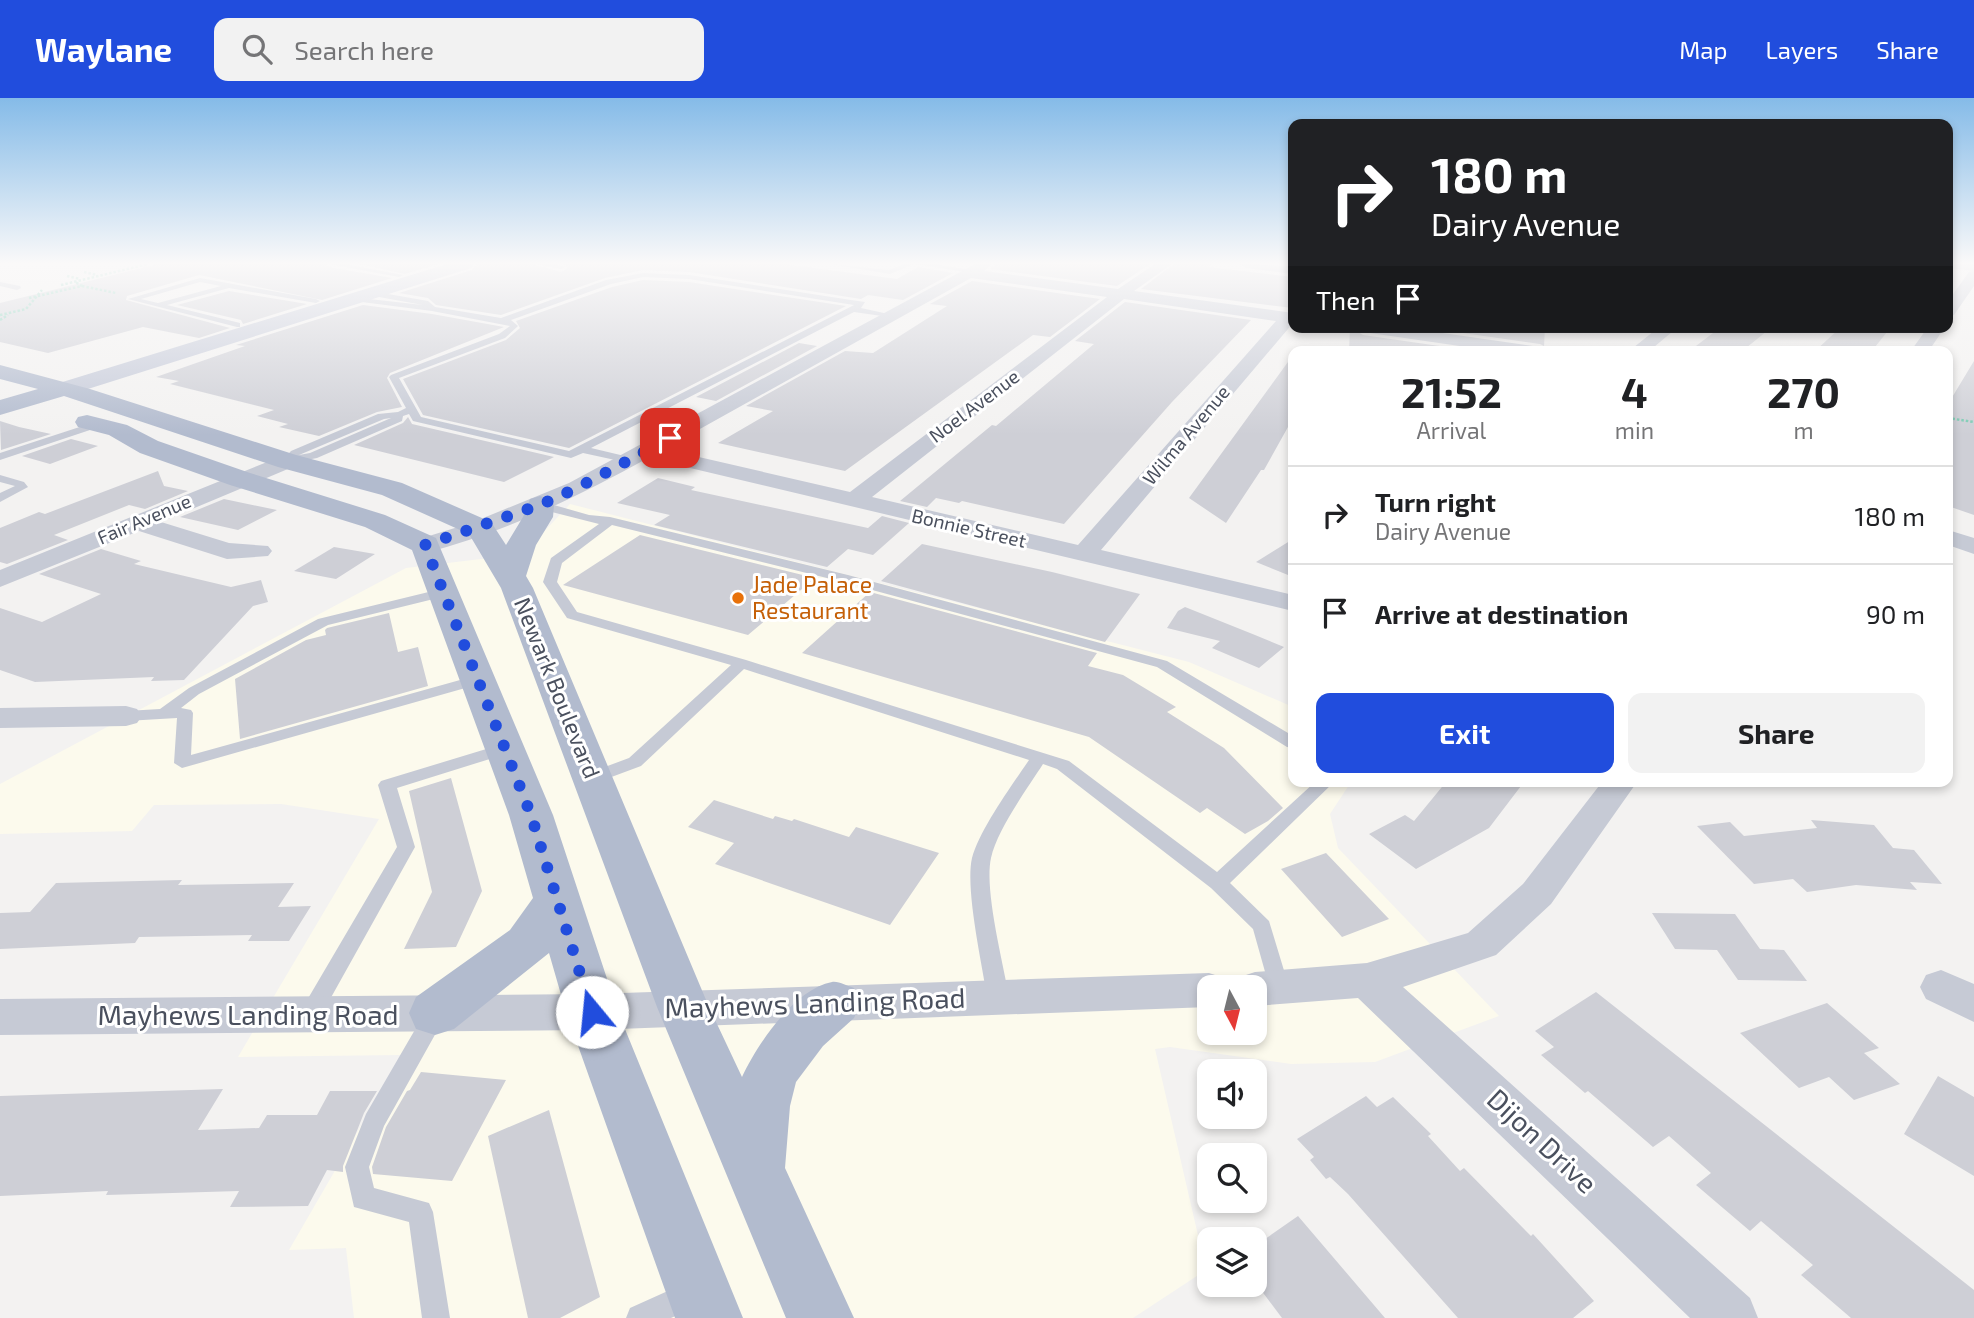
<!DOCTYPE html>
<style>
body{margin:0;font-family:"Exo 2",sans-serif;background:#f2f2f2;color:#202124;height:100vh;display:flex;flex-direction:column;font-size:26px;white-space:nowrap}
*{box-sizing:border-box;margin:0}
p{font-size:23px;color:#757577}
.icon{flex:none;width:38px;height:38px;fill:none;stroke:currentColor;stroke-width:2;stroke-linecap:round;stroke-linejoin:round}
.map{position:relative;flex:1;overflow:hidden}
.side{position:absolute;left:1288px;top:248px;width:665px;height:441px;display:flex;flex-direction:column;background:#fff;border-radius:14px;box-shadow:0 4px 10px #0003}
.side>*{flex:none}
.banner{position:absolute;left:1288px;top:21px;width:665px;height:214px;border-radius:14px;box-shadow:0 4px 10px #0003;background:#202124;color:#fff;overflow:hidden}
.needle{width:46px;rotate:173deg}
.buttons{position:absolute;left:1197px;top:877px;display:grid;gap:14px}
.buttons a{display:grid;place-items:center;width:70px;height:70px;border-radius:14px;background:#fff;box-shadow:0 4px 10px #0003;font-size:35px}
.pin{position:absolute;display:grid;place-items:center;width:60px;height:60px;color:#fff;margin:-30px;border-radius:14px;box-shadow:0 4px 10px #0006}
.me{position:absolute;width:77px;margin:-38px;rotate:343deg;stroke-linejoin:round;filter:drop-shadow(0 0 5px #0008)}
.turn{display:flex;align-items:center;gap:24px;height:147px;padding:0 28px;font-size:32px}
.turn .icon{width:91px;height:91px;stroke-width:2.5}
.turn b{display:block;font-size:49px;line-height:60px}
.then{display:flex;align-items:center;height:66px;padding:0 28px;background:#0003;gap:14px;font-size:26px}
.eta{display:flex;justify-content:space-evenly;align-items:center;height:119px;text-align:center}
.eta b{font-size:42px;font-weight:700;line-height:49px}
.button{display:flex;gap:14px;margin-top:auto;padding:14px 28px}
.button a{flex:1;height:80px;border-radius:14px;background:#214ddd;color:#fff;font-size:28px;font-weight:700;line-height:80px;text-align:center}
.button a+a{background:#f2f2f2;color:#202124}
ul{padding:0;list-style:none}
li{display:flex;align-items:center;gap:21px;height:98px;padding:0 28px;border-top:2px solid #e0e0e0}
li div{flex:1}
li b{display:block;font-size:26px}
li em{font-style:normal}
header{display:flex;align-items:center;gap:42px;box-sizing:border-box;height:98px;padding:0 35px;background:#214ddd;color:#fff}
header strong{font-size:33px}
nav{display:flex;gap:38px;margin-inline-start:auto;font-size:24px}
.search{width:490px;height:63px;background:#f2f2f2;display:flex;align-items:center;gap:18px;box-sizing:border-box;padding:0 24px;border-radius:14px;color:#757577;font-size:26px}
.map>svg:first-child{display:block}
.commercial{fill:#fcfaed;fill-rule:evenodd}
.building{fill:#cecfd6}
.lines{fill:none;stroke-linecap:round;stroke-linejoin:round}
.path{stroke:#7ccbb4;stroke-width:2.5;stroke-dasharray:2.5 2;stroke-linecap:butt}
.service{fill:#c6cad5;fill-rule:evenodd}
.minor{fill:#c6cad5;fill-rule:evenodd}
.tertiary{fill:#c6cad5;fill-rule:evenodd}
.secondary{fill:#c5cad9;fill-rule:evenodd}
.primary{fill:#b2bbce;fill-rule:evenodd}
.route{stroke:#214ddd;stroke-width:12;stroke-dasharray:0 21.6}
.food-dot{fill:#e8710a;stroke:#fff;stroke-width:2.5}
.labels{text-anchor:middle;stroke-width:6;stroke-linejoin:round;paint-order:stroke}
.far-street-label{font-size:19px;fill:#4a505e;stroke:#fff}
.food-label{font-size:23px;fill:#c56008;stroke:#fff;text-anchor:start}
.street-label{font-size:23px;fill:#4a505e;stroke:#fff}
.near-street-label{font-size:28px;fill:#4a505e;stroke:#fff}
</style>
<header>
<strong>Waylane</strong>
<div class="search"><svg class="icon" aria-label="search" viewBox="0 0 24 24"><circle cx="10" cy="10" r="6"/><path d="M15 15l6 6"/></svg>Search here</div>
<nav><a>Map</a><a>Layers</a><a>Share</a></nav>
</header>
<div class="map">
<svg width="1974" height="1220" viewBox="0 0 1974 1220">
<rect width="100%" height="100%" fill="#f3f2f1"/>
<path class="commercial" d="M570 406 1189 564 1293 609V684H1351L1330 716 1338 750 1499 918 1375 964 1291 966 1170 949 1155 951 1206 1172 1133 1220H354L346 1150 289 1152 402 957 238 959 379 721 281 706 154 707 132 733 0 736V686L406 470 523 456ZM1209 889H1255V934H1209Z"/>
<path class="building" d="M158 166H326L329 169 392 180 322 202 199 177 127 198 126 202 230 230 199 240 143 229 48 255 0 244V205Z
M359 166H438L405 176Z
M477 166H532L561 174 568 170 564 166H784L897 181 918 169 953 175 903 202 868 197 879 191 861 201 689 174 643 172 605 180 501 217 436 207 428 200 399 195 472 172Z
M995 166H1150L1117 188 990 171Z
M1174 166H1212L1208 169 1293 179V210L1141 191Z
M643 182 689 184 846 208 569 350 423 317 403 281 506 242 520 230 516 223 612 189Z
M972 183 1100 201 1050 239 1033 237 845 373 718 345 773 313 746 308 845 253 873 255 947 208 930 206Z
M229 193 307 206 243 226 241 222 177 207Z
M1125 204 1251 222 1172 304 1064 426 962 403 959 405 936 400 927 409 900 403 992 327 996 328 1094 246 1075 243Z
M363 207 432 216 504 229 390 275 387 280 402 309 377 314 319 338 279 329 288 326 257 318 274 312 170 286 179 283 156 279 245 248 236 247Z
M1350 229 1363 237 1481 254H1349Z
M1421 229H1545L1544 248 1540 246Z
M1721 229H1772L1741 254H1688Z
M1841 229H1891L1871 254H1814Z
M799 245 817 248 716 303 696 299Z
M1293 257V320L1264 372H1261L1226 425 1189 400Z
M1974 263V417L1948 408V306Z
M408 319 412 326 554 359 504 384 354 347 403 325Z
M0 323 19 329 51 336 1 352Z
M71 341 98 348 50 366 22 358Z
M158 373 164 388 188 393 145 411 129 407 54 437 68 442 7 466 0 464V430L39 414 45 416Z
M658 380 695 389 691 392 868 430 882 418 909 425 873 457 848 451 827 469 654 427 670 417 617 405Z
M224 401 277 412 238 432 180 419Z
M640 437 815 480 748 537 563 487Z
M1293 441V479L1256 464Z
M922 446 1052 474 1140 496 1105 544 881 483Z
M334 449 375 456 336 481 294 473Z
M101 451 141 463 134 466 231 489 261 482 268 504 253 508 184 582 151 583 154 579 35 584 0 572V510L42 524 101 496 39 476Z
M870 494 1097 555 1088 568 1123 577 1176 609 1167 614 1224 650 1283 710 1268 723 1245 736 1207 710 1200 715 1089 639 802 555Z
M1185 509 1255 537 1284 549 1259 570 1212 550 1220 543 1167 530 1178 513Z
M389 515 398 554 418 549 428 588 240 641 235 581 306 542 326 537 325 532 327 530Z
M451 680 482 793 456 849 404 851 432 794 409 693Z
M1446 684H1524L1489 730 1416 771 1369 736 1405 717 1414 723Z
M714 702 773 721 775 718 792 723 794 721 849 739 856 729 939 755 890 827 715 766 734 745 688 729Z
M1811 722 1874 727 1893 750 1914 752 1942 786 1910 784 1917 792 1856 787 1807 794 1793 781 1754 786 1697 728 1730 724 1744 738 1817 730Z
M1326 755 1389 821 1342 839 1281 771Z
M182 782 178 787 294 785 278 809 311 808 289 843H248L252 837 139 839 135 845 0 851V815L30 814 56 785Z
M1652 815 1735 816 1760 851 1784 852 1807 883 1738 882 1717 852 1675 851Z
M1596 894 1974 1192V1220H1851L1801 1177 1813 1167 1761 1123 1750 1133 1696 1087 1711 1075 1669 1038 1653 1049 1588 993 1585 995 1541 957 1554 949 1535 933Z
M1827 905 1879 950 1864 955 1900 986 1854 1002 1829 979 1799 990 1740 935Z
M421 974 506 982 452 1083 373 1076 372 1069 386 1029 407 993 410 992Z
M1938 978 1974 999V1078L1904 1036Z
M223 991 198 1032 259 1030 267 1017H317L330 993H377L364 1015 343 1068V1074L327 1072 308 1108 230 1109 239 1093 106 1097 108 1093 0 1098V998Z
M1366 998 1377 1009 1393 999 1431 1036 1428 1038 1460 1073 1464 1070 1531 1138 1533 1136 1594 1203 1573 1220H1458L1348 1096 1330 1079 1326 1081 1310 1062 1314 1059 1297 1041Z
M549 1012 600 1199 560 1220H528L488 1038Z
M1298 1118 1385 1220H1282L1255 1184V1148Z"/>
<g class="lines">
<path class="path" d="M84 174 97 177
M67 178 80 181
M61 187 148 166
M82 188 116 195
M29 200 82 188 75 184
M0 217 26 211 42 192
M0 222 8 217
M1948 320 1974 324"/>
<path class="service" d="M329 166H345L403 177 399 179Z
M535 166H554L565 169 561 171Z
M830 166 889 172 904 166H914L890 176Z
M914 166H934L977 173 973 175Z
M643 175 689 177 851 202 865 204 861 210 893 217 889 219 854 214 591 350 633 360 634 362 629 365 583 355 571 360 413 323 409 316 403 318 402 323 317 360 287 366 282 363 291 353 378 316 398 314 406 310 389 279 391 277 499 236 510 228 432 213 354 203 351 199 423 207 368 197 371 193 428 203 435 209 501 220 606 182ZM643 179 689 181 854 207 569 353 421 319 399 280 505 240 518 228 511 222 611 186ZM391 320 310 355 299 357 384 321Z
M200 180 316 201 320 203 316 205 229 190 167 207 240 225V229H237L128 201ZM200 184 221 188 158 205 141 201Z
M0 184 20 188 21 190 17 192 0 188Z
M98 323 103 326 102 328 0 362V355Z
M0 377 24 384 28 389 0 404V395L15 388 0 384Z
M540 403 589 417 610 419 848 477 1167 563 1293 638V650L1287 649 1157 569 839 483 612 427 562 465 557 484 577 514 746 562 1069 663 1217 774 1315 684H1334L1230 785 1269 823 1289 889 1285 895 1278 898 1271 895 1253 831 1211 790 1057 671 1043 666C1027 691 997 732 991 760 984 792 1003 864 1009 899L1006 905 998 908 990 905 987 899C982 865 965 791 972 760 980 731 1012 687 1029 662L744 571 641 668 598 684H586L583 680 586 676 629 660 731 567 567 520 543 484 551 460 599 426 536 410V404Z
M445 490 450 491 452 494 450 497 328 527 199 596 181 610 191 612 193 615 191 657 478 577 483 579 486 582 483 585 182 670 174 665 177 620 126 623 118 618 126 613 160 611 189 590 318 521Z
M506 645 512 646 514 650 512 654 397 690 415 749 319 921 311 924 303 921 300 915 303 909 397 749 378 687 381 683Z
M435 908 443 911 446 917 384 1028 369 1069 374 1090 429 1105 433 1114 450 1220H422L409 1124 354 1109 345 1069 366 1016 427 911Z
M690 1183 700 1187 704 1197 700 1207 671 1220H626L630 1210Z"/>
<path class="minor" d="M975 166H992L984 173 1118 191 1155 166H1172L1134 193 1293 215V225L1101 452 1293 497V513L648 360C577 399 504 435 425 455L416 452 412 447 416 442 471 425 569 385ZM971 180 1107 199 850 394 664 351ZM1124 201 1276 223 1078 447 872 399Z
M1239 166 1293 168V176L1246 170Z
M1974 173V188L1954 217 1948 219V203L1969 174Z
M1355 229H1401L1540 249 1549 254H1501L1363 234Z
M1659 229H1678L1648 254H1628Z
M1928 229H1945L1928 254H1910Z
M287 356 295 358 298 363 295 368 161 424 229 445 268 448 272 453 268 458 227 461 139 433 0 489V472Z
M1948 432 1974 440V456L1948 447Z
M126 608 137 611 142 618 137 625 126 628 0 630V610Z
M1602 684H1637L1551 806 1496 857 1403 889 1750 1200 1758 1220H1690L1358 900 1255 908V889H1235L1240 879 1255 874 1367 865 1468 835 1523 786Z
M1941 872 1974 886V924L1926 901 1920 889 1926 877Z
M1209 875 1224 880 1229 889H1209V909L592 932 0 937V901L592 896Z"/>
<path class="tertiary" d="M1948 166H1974V173L1950 170Z"/>
<path class="secondary" d="M447 166H474L471 170 72 296H56L52 291 56 286Z"/>
<path class="primary" d="M0 267 90 291 296 357 402 385 491 424 506 447 523 419 530 401 540 398 550 401 554 407 553 419 536 447 526 478 533 490 709 909 742 979C757 947 794 891 832 884 839 883 847 888 854 890L861 905 854 920 823 948 796 984 790 1008 785 1070 854 1220H786L657 909 501 490 469 436 382 397 278 369 64 298 0 317V302L38 291 0 281Z
M87 317 127 327 158 343 250 375 385 417 436 440 553 717 618 914 743 1220H675L566 914 549 855 454 931 435 937 416 931 409 915 416 899 510 832 533 800 509 717 412 452 365 429 230 387 140 355 109 337 78 329 75 324 78 319Z"/>
</g>
<linearGradient id="sky" x2="0" y2="1"><stop stop-color="#85bbe8"/><stop offset="0.49" stop-color="#faf9f9"/><stop offset="1" stop-color="#faf9f9" stop-opacity="0"/></linearGradient>
<rect width="1974" height="337" fill="url(#sky)"/>
<g class="lines">
<path class="route" d="M592 914 531 717 425 447 540 407 577 390 670 340"/>
</g>
<circle class="food-dot" cx="738" cy="500" r="7"/>
<g class="labels">
<g class="far-street-label">
<text transform="translate(974 308) rotate(-37)" y="7">Noel Avenue</text>
<text transform="translate(1186 337) rotate(-50)" y="7">Wilma Avenue</text>
<text transform="translate(144 421) rotate(-23)" y="7">Fair Avenue</text>
<text transform="translate(969 430) rotate(13)" y="7">Bonnie Street</text>
</g>
<g class="food-label">
<text x="752" y="495">Jade Palace<tspan x="752" dy="26">Restaurant</tspan></text>
</g>
<g class="street-label">
<text transform="translate(557 590) rotate(68)" y="8">Newark Boulevard</text>
</g>
<g class="near-street-label">
<text transform="translate(815 905) rotate(-2)" y="10">Mayhews Landing Road</text>
<text x="248" y="927">Mayhews Landing Road</text>
<text transform="translate(1542 1043) rotate(43)" y="10">Dijon Drive</text>
</g>
</g>
</svg>
<div class="buttons">
<a><svg class="needle" viewBox="-14 -14 28 28"><path d="M0-13l5 13h-10z" fill="#e53935"/><path d="M0 13l5-13h-10z" fill="#757577"/></svg></a>
<a><svg class="icon" aria-label="sound" viewBox="0 0 24 24"><path d="M4 9h4l5-4v14l-5-4H4zM17 9q2 3 0 6"/></svg></a>
<a><svg class="icon" aria-label="search" viewBox="0 0 24 24"><circle cx="10" cy="10" r="6"/><path d="M15 15l6 6"/></svg></a>
<a><svg class="icon" aria-label="layers" viewBox="0 0 24 24"><path d="M12 4l9 5-9 5-9-5zM3 14l9 5 9-5"/></svg></a>
</div>
<div class="pin" style="left:670px;top:340px;background:#d93025"><svg class="icon" aria-label="arrive" viewBox="0 0 24 24"><path d="M6 21V4h12l-3 4 3 4H6"/></svg></div>
<svg class="me" style="left:592px;top:914px" viewBox="-20 -20 40 40"><circle r="19" fill="#fff"/><path d="M0-13L10 11 0 6-10 11z" fill="#214ddd"/></svg>
<div class="banner">
<div class="turn"><svg class="icon" aria-label="right" viewBox="0 0 24 24"><path d="M7 20v-9h11M14 6l5 5-5 5"/></svg><div><b>180 m</b>Dairy Avenue</div></div>
<div class="then">Then<svg class="icon" aria-label="arrive" viewBox="0 0 24 24"><path d="M6 21V4h12l-3 4 3 4H6"/></svg></div>
</div>
<section class="side">
<div class="eta">
<div><b>21:52</b><p>Arrival</p></div>
<div><b>4</b><p>min</p></div>
<div><b>270</b><p>m</p></div>
</div>
<ul>
<li><svg class="icon" aria-label="right" viewBox="0 0 24 24"><path d="M7 20v-9h11M14 6l5 5-5 5"/></svg><div><b>Turn right</b><p>Dairy Avenue</p></div><em>180 m</em></li>
<li><svg class="icon" aria-label="arrive" viewBox="0 0 24 24"><path d="M6 21V4h12l-3 4 3 4H6"/></svg><div><b>Arrive at destination</b></div><em>90 m</em></li>
</ul>
<div class="button"><a>Exit</a><a>Share</a></div>
</section>
</div>
